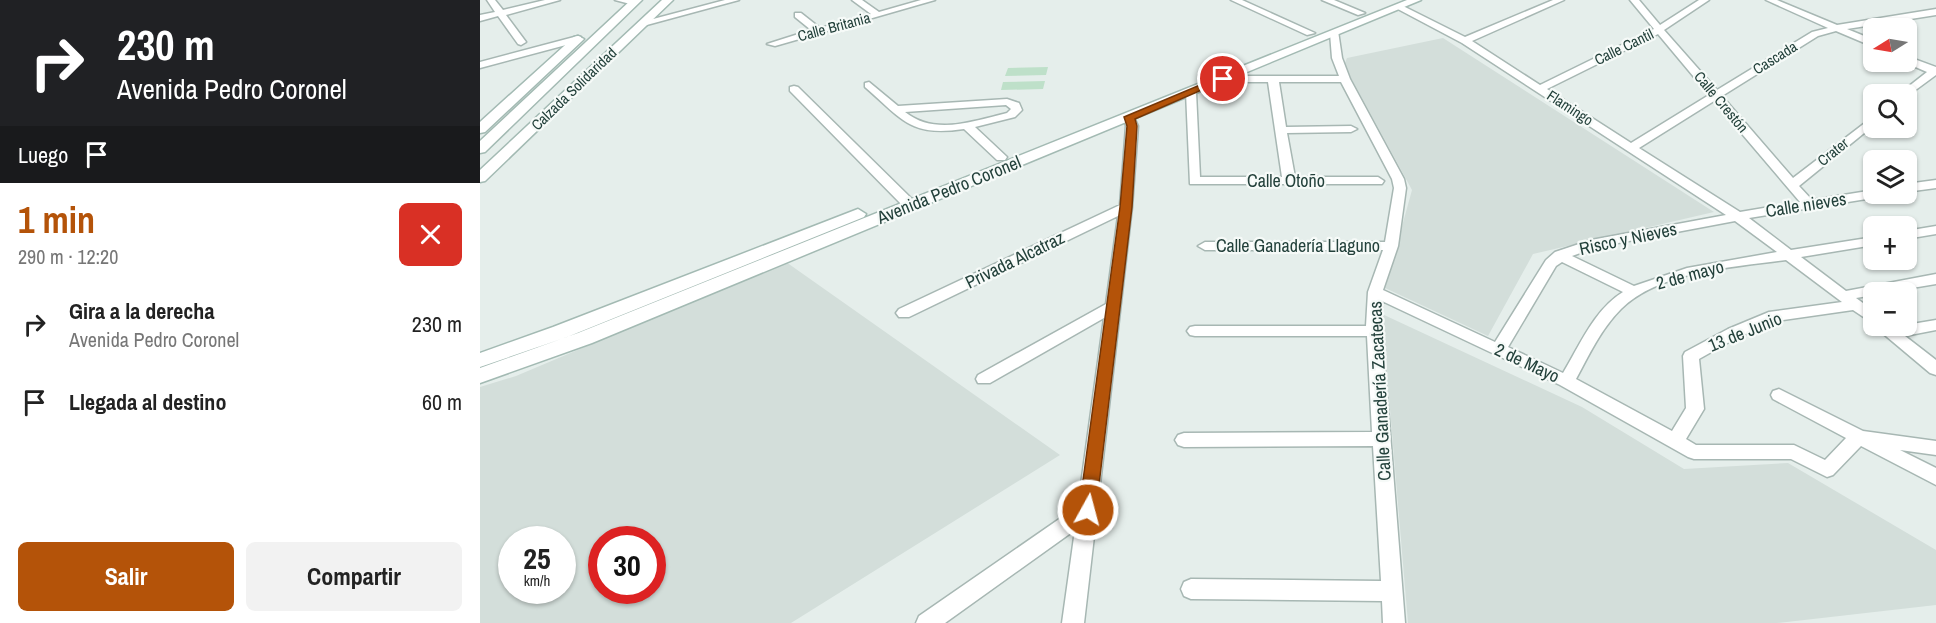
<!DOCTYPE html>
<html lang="es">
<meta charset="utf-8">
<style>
body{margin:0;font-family:"Archivo Narrow",sans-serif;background:#f2f2f2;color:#222;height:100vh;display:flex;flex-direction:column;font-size:22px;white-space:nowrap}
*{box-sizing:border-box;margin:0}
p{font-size:20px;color:#767676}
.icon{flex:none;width:33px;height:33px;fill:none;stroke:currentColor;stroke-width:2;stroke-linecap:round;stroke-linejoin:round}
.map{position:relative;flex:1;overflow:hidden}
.sheet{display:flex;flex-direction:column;background:#fff;width:480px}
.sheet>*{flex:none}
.top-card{background:#202124;color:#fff;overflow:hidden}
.needle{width:39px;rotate:259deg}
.controls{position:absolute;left:1383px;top:18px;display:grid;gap:12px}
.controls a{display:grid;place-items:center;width:54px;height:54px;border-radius:9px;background:#fff;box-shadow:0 2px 4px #0004;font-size:30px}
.speed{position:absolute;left:18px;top:526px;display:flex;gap:12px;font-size:30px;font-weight:700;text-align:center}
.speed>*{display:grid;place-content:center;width:78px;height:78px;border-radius:50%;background:#fff;box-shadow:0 2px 4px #0004;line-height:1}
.speed small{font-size:15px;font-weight:400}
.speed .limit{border:9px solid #d22;background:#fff;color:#111}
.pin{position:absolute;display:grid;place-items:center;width:51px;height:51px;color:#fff;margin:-26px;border:3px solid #fff;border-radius:50%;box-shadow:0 2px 6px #0007}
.me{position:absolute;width:66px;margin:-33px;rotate:7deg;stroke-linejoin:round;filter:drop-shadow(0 0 4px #0008)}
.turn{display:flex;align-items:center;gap:21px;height:126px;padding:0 18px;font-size:27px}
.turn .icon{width:78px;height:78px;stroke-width:2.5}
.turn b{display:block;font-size:42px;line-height:51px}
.then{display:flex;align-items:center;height:57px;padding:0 18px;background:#0003;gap:12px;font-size:22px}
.round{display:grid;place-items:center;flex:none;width:63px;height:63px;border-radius:9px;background:#f2f2f2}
.overview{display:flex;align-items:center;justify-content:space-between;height:102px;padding:0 18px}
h1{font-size:36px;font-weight:700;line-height:45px;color:#b45309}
.primary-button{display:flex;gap:12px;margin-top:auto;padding:12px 18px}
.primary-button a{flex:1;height:69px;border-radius:9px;background:#b45309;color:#fff;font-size:24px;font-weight:700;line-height:69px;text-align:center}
.primary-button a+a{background:#f2f2f2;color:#222}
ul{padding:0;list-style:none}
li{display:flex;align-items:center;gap:18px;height:78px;padding:0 18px}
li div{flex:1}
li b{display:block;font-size:22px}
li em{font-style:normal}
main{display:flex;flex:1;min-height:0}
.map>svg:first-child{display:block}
.built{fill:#d3deda;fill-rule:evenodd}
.green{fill:#bee0c9}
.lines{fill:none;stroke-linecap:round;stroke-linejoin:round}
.street-casing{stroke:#a7b7b3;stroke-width:3}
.secondary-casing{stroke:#a3bab3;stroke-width:3}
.street{fill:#fff;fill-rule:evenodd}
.secondary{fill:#fff;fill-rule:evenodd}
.route{fill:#b45309;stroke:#753606;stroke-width:1.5}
.labels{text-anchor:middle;stroke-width:4.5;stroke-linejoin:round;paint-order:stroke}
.far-street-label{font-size:15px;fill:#23413b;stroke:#f6faf8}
.street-label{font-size:18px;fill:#23413b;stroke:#f6faf8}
</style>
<main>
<section class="sheet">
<div class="top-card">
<div class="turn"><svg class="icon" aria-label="right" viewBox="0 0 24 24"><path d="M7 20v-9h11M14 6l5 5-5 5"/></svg><div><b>230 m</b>Avenida Pedro Coronel</div></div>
<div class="then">Luego<svg class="icon" aria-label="arrive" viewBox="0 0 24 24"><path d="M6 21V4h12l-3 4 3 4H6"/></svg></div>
</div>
<div class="overview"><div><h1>1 min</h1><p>290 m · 12:20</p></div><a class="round" style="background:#d93025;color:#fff"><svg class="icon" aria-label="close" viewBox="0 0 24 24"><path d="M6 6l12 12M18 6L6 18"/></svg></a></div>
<ul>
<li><svg class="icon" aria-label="right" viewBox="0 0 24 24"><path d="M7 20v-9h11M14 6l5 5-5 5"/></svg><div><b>Gira a la derecha</b><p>Avenida Pedro Coronel</p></div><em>230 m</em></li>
<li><svg class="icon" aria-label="arrive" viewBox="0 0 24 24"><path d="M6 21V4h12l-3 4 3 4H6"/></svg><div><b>Llegada al destino</b></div><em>60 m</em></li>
</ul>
<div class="primary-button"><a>Salir</a><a>Compartir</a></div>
</section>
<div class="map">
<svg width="1456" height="623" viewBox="0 0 1456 623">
<rect width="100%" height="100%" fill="#e5eeeb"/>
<path class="built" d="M963 38 1234 212 1053 254 1008 336 905 288 932 190 864 65 867 58Z
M306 262 580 455 311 623H0V387L36 376ZM32 540H82V591H32ZM122 540H172V591H122Z
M902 314 1102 407 1204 469 1308 463 1456 550V605L1297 623H928Z"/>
<path class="green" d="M568 67 566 75 525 76 528 68Z
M565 81 563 89 521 90 523 82Z"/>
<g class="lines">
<g class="street-casing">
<path id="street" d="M7 0H15L23 10 65 0H80L26 15 46 42 41 45 38 44 18 16 0 21V15L15 12Z
M135 0H156L158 2 154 5Z
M245 0H259L163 26 158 23Z
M372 0H382L399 12 441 0H455L295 46 287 44 331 30 315 17V13H321L340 28 391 14Z
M751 0H762L835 33 827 35Z
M842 0H854L885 13 878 15Z
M1073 0H1084L992 41 1060 85 1174 29 1150 0H1159L1180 25 1219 0H1229L1184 30 1237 90 1332 32 1348 28 1286 0H1297L1357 25 1456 9V15L1367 29 1394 40V47L1356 31 1338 36 1242 96 1313 178 1394 116V125L1319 186 1332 200 1394 190V194H1401L1399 197 1269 218 1311 250 1394 237V245L1321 257 1366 291 1456 274V284L1408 292H1394V295L1376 298 1394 311V324L1373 310 1297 321 1258 337 1219 359 1224 409 1206 439 1216 445H1314L1345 460 1366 438 1293 399 1291 395 1293 391 1299 389 1383 431 1456 441V455L1420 450 1456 468V485L1381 446 1353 475 1347 477 1311 459H1214L1208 457 1080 385 902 301V331L925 623H903L902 601 711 599 704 596 701 589 704 582 711 579 901 581 893 446 704 447 698 445 695 440 698 435 704 433 892 432 887 336H715L710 335 707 331 710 327 715 326H886L888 292 903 250H725L718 246 725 242H905L914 188 912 179 861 82H799L806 127 871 126 877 129 871 132 807 133 815 177H898L904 181 902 184H710L706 92 711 89 716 92 720 177H802L788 82H743L719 75 724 72 743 76H859L852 58 850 33 858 31 862 58 870 79 924 179 926 188 918 246 903 290 1015 342 1066 260 1075 252 1111 240 1246 215 982 43 914 7 921 5 985 37ZM1178 34 1229 95 1151 143 1067 89ZM1234 101 1320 202 1260 212 1159 148ZM1255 221 1297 252 1207 268 1154 286 1092 256 1117 247ZM1306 260 1362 302 1289 312 1248 329 1205 352 1203 356 1206 408 1192 431 1096 379C1109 355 1121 329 1141 309 1179 271 1255 267 1306 260ZM1082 262 1143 292C1114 310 1100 345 1083 373L1028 347 1076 266Z
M98 36 101 37V41L0 68V62Z
M1426 56 1456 67V75L1426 97V94H1419L1447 72 1424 62H1426Z
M389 82 418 106 527 99 539 103 542 110 535 117 495 127 527 157 525 160H517L484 129C430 137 423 120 385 87V83ZM526 105 531 109 527 113C493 121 455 136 425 112Z
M314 86 318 87 435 202 436 205 435 208H425L310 91V87Z
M649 114 653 115 658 126 652 207 604 623H582L595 530 465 623H436L439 616 598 506 624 318 510 383H498L496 379 498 375 626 304 638 216 429 317H419L416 313 419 309 640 205 646 126 644 117Z
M1456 180V188L1426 192V184Z
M1456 226V234L1426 239V231Z
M1456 320V330L1425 336 1456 360V375L1450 373 1394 326 1414 327Z"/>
</g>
<g class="secondary-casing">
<path id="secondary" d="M151 0H162L5 152 0 153V141Z
M182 0H193L5 181 0 182V170Z
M927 0H941L112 343 0 383V368L98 333Z
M98 36 104 39 102 41 5 132 0 133V122L94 37Z
M378 209 386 214 384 217 87 337 0 367V353L73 327Z"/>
</g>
<use href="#street" class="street"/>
<use href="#secondary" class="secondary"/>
</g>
<path class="route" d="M739 77 747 79 655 119 657 126 652 207 616 510 614 515 608 518 602 515 599 510 640 207 647 126 644 117Z"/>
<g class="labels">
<g class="far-street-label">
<text transform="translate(354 27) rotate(-15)" y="5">Calle Britania</text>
<text transform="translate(1144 47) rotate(-26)" y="5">Calle Cantil</text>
<text transform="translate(1295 58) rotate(-32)" y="5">Cascada</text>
<text transform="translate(94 89) rotate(-44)" y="5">Calzada Solidaridad</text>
<text transform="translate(1241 102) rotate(50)" y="5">Calle Crestón</text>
<text transform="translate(1090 108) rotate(33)" y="5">Flamingo</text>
<text transform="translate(1353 152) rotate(-39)" y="5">Crater</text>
</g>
<g class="street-label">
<text x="806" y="187">Calle Otoño</text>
<text transform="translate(469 190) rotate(-22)" y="6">Avenida Pedro Coronel</text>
<text transform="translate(1326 205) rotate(-9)" y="6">Calle nieves</text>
<text transform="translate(1148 239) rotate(-12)" y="6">Risco y Nieves</text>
<text x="818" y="252">Calle Ganadería Llaguno</text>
<text transform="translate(535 260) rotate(-26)" y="6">Privada Alcatraz</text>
<text transform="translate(1210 275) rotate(-15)" y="6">2 de mayo</text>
<text transform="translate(1265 332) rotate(-22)" y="6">13 de Junio</text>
<text transform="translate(1047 363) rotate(25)" y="6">2 de Mayo</text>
<text transform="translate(900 391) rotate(-93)" y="6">Calle Ganadería Zacatecas</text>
</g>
</g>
</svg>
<div class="controls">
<a><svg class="needle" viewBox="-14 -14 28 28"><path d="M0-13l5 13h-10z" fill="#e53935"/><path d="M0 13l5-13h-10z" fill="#767676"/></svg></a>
<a><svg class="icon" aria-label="search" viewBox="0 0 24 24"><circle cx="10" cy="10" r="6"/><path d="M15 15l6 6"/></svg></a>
<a><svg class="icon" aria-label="layers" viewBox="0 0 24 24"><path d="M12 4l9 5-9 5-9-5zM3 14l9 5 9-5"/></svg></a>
<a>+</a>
<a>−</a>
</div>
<div class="speed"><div>25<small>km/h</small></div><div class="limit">30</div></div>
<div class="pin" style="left:743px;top:79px;background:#d93025"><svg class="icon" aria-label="arrive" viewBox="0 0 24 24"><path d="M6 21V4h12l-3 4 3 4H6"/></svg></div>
<svg class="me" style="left:608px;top:510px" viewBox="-20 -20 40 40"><circle r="17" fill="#b45309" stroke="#fff" stroke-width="3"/><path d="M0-11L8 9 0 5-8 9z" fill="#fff"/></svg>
</div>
</main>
